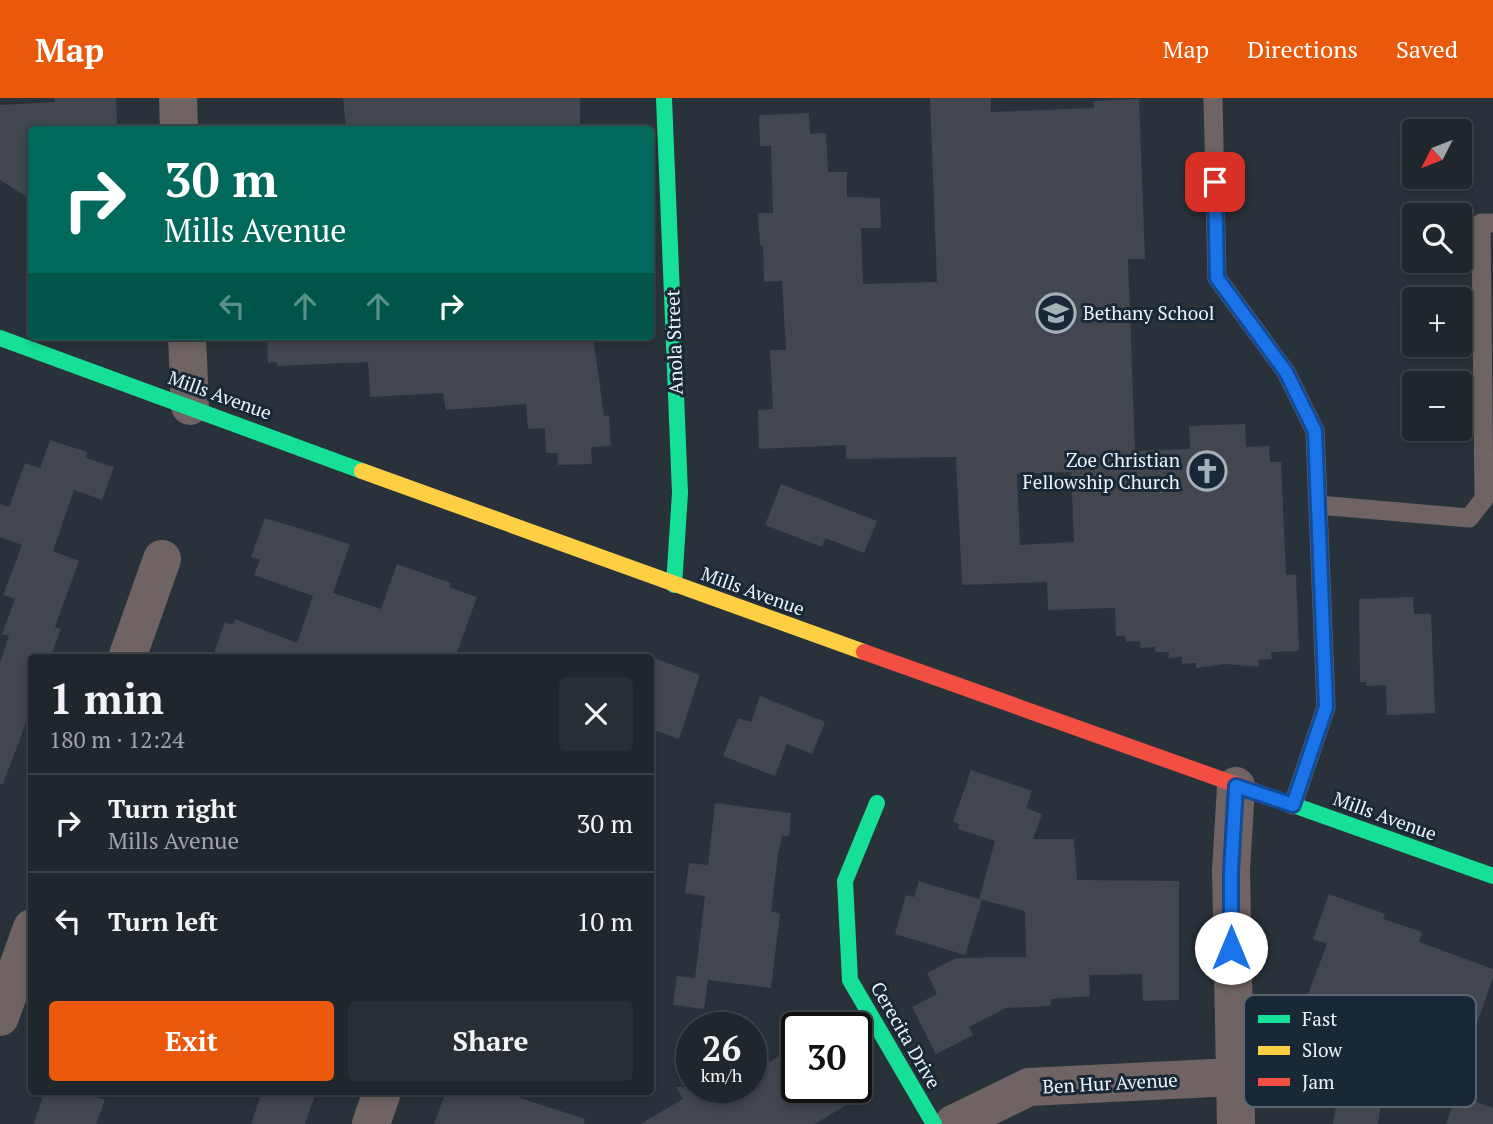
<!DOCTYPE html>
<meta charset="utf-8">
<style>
body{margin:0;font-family:"PT Serif",serif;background:#272e34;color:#f1f3f6;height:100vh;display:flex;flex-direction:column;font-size:26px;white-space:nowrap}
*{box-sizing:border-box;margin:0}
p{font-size:23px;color:#a1a5a9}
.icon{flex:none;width:38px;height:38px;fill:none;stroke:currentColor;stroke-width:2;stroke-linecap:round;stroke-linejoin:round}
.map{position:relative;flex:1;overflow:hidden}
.drawer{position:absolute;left:28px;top:556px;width:626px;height:441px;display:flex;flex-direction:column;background:#1f262c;border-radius:7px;box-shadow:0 4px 10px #0003,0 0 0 2px #3c4348}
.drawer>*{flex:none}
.top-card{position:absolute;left:28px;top:28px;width:626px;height:214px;border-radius:7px;box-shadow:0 4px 10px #0003,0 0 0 2px #3c4348;background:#00695c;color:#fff;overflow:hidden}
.needle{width:46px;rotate:228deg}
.controls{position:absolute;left:1402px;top:21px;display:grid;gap:14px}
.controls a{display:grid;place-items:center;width:70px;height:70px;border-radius:7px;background:#1f262c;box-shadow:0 4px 10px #0003,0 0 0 2px #3c4348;font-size:35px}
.speed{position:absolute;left:676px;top:914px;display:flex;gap:14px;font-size:35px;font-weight:700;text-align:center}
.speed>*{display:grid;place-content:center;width:91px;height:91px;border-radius:50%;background:#1f262c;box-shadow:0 4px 10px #0003,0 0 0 2px #3c4348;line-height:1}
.speed small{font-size:18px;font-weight:400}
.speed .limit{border:4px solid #111;border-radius:10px;background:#fff;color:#111}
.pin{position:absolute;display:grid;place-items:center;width:60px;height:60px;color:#fff;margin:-30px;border-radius:14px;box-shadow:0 4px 10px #0006}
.me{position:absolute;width:77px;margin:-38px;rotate:0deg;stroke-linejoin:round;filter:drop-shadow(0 0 5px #0008)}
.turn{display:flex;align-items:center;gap:24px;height:147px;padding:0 21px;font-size:32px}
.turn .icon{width:91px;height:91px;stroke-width:2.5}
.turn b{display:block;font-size:49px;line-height:60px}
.lanes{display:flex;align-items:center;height:66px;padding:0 21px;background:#0003;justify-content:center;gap:35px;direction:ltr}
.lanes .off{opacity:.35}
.round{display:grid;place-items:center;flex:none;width:74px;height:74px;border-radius:7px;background:#272e34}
.overview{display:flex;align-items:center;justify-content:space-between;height:119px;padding:0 21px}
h1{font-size:42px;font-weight:700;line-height:52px}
.cta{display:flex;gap:14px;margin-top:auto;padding:14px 21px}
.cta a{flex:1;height:80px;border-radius:7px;background:#ea580c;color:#fff;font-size:28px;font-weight:700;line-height:80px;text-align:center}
.cta a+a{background:#272e34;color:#f1f3f6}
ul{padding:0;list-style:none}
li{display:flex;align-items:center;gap:21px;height:98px;padding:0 21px;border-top:2px solid #3c4348}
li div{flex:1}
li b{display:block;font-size:26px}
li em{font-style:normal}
header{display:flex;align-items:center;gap:42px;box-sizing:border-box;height:98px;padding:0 35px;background:#ea580c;color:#fff}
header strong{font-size:33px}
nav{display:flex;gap:38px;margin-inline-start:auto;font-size:24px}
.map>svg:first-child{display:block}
.building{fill:#42464e;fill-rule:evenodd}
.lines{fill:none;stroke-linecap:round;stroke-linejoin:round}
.lane{stroke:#6f6363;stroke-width:19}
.street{stroke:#6f6363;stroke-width:38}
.fast{stroke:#16e098;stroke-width:16}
.slow{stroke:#ffcf43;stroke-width:16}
.jam{stroke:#f24e42;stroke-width:16}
.route-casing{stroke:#114b97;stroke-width:18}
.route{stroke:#1a73e8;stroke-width:12}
.labels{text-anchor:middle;stroke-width:6;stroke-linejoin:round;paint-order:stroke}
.poi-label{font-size:19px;fill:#eaf4fe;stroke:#192836;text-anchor:start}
.street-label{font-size:19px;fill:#eaf4fe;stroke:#192836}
.key{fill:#192836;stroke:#586572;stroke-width:2}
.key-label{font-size:19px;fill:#eaf4fe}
</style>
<header>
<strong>Map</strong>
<nav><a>Map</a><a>Directions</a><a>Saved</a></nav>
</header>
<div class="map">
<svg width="1493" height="1026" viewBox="0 0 1493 1026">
<rect width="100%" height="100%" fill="#29323a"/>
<path class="building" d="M54 0H116L117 27 28 31 32 102 0 82V7L55 4Z
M343 0H580V32H403V26L346 28Z
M930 0H991V14L1094 10V3L1139 1 1145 161H1128L1135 353 1190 351 1189 328 1245 326 1246 349 1269 348 1270 364H1281L1286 477 1296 476 1299 553 1271 554 1272 561 1258 562 1259 569 1226 566 1196 570V565L1182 566V559L1168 560 1169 554H1155V549L1141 550 1140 543 1126 544 1125 538H1116L1115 510 1048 512 1047 484 962 487 956 359 846 361V347L759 351 758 312 773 311 770 252H786L782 183 764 184 763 147H760L758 115H773L771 48H760L759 17 809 15 810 36 826 35 828 74H847V99L880 100 881 130H861L863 186 937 184ZM1071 374 1074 444 1020 447 1017 376Z
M267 238H456V242L509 238H593L604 318 609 317 611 348 591 349 592 366 558 367 557 355H546L545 330 528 331 526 306 446 312 443 295 370 299 368 264 277 268V264L268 265Z
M50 342 87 354 86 360 114 369 102 402 74 392 53 453 79 463 55 529 61 531 50 560H32V609L3 686H0V564L9 538 2 536 15 501 3 497 22 447 0 439V406L9 409 25 365 40 370Z
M781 386 877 423 864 455 825 440 822 449 765 427Z
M265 420 350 446 333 495 381 511 397 466 451 485 449 489 477 499 455 560H212L225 524 233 527 235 521 297 545 313 498 254 477 260 462 251 459Z
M1413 499 1414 516H1431L1435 615 1387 617 1386 587 1366 588V584H1360L1359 501Z
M651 559 700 577 679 641 651 631Z
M760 598 825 624 812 656 787 646 775 678 723 658 738 620 751 624Z
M971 672 1032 693 1026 710 1042 716 1033 741H1074L1077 782 1179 783V902L1143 903 1142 876 1089 877 1090 898 1051 901 1050 908 1006 910 969 929 973 937 936 956 912 909 937 896 927 875 956 860 1026 859 1025 813 979 801 995 743 958 731 959 726 953 724Z
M715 705 791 715 789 738H782L778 757 771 814 780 815 771 890 708 882 704 911 673 907 677 878 695 880 705 798 685 795 689 765 708 767Z
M919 783 982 802 965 857 895 836 906 797 914 799Z
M1329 796 1385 816 1383 821 1422 834 1419 844 1493 871V880L1472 939 1399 913 1377 974 1385 975 1378 1026H1333L1336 1009 1324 1008 1332 947 1322 943 1329 924 1325 923 1331 908 1307 899 1327 846 1313 841Z
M796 949V989H876L815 1026H640L683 1001 676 989H751V974Z
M44 994H81L105 1002 96 1026H34Z
M262 994H316L305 1026H251Z
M446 994H522L520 1000 585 1021 584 1026H434Z
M1456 997 1493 1010V1026H1446Z"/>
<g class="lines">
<path class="lane" d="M1213 0 1217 180 1286 274 1315 333 1326 609 1293 707
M1318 407 1469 420 1484 401 1481 125H1493"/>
<path class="street" d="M178 0 179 32
M187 238 190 308
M127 560 162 461
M0 919 32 830
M371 1026 382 994
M953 1026 1029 989 1233 979
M1236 1026 1231 773 1236 688"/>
<path class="fast" d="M664 0 680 395 674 487
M0 240 362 373
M1271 699 1493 778
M877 705 845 783 850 882 934 1026"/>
<path class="slow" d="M362 373 864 554"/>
<path class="jam" d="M864 554 1271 699"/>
</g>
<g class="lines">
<g class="route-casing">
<path id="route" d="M1215 84 1217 180 1286 274 1315 333 1326 609 1293 707 1236 688 1231 773V850"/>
</g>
<use href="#route" class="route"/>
</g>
<defs>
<g id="school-ring" transform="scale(2.0125)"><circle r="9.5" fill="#192836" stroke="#a6b0b9" stroke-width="1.5"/><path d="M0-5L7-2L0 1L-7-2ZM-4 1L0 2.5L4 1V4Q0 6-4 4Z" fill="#a6b0b9"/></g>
<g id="church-ring" transform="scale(2.0125)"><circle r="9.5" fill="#192836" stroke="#a6b0b9" stroke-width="1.5"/><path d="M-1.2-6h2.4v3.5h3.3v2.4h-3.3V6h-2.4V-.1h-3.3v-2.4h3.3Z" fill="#a6b0b9"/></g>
</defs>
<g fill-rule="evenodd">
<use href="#school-ring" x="1056" y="215"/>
<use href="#church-ring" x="1207" y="373"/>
</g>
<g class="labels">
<g class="poi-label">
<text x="1083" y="222">Bethany School</text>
<text x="1180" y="369" text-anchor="end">Zoe Christian<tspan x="1180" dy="22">Fellowship Church</tspan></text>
</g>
<g class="street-label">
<text transform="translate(674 244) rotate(-92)" y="7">Anola Street</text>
<text transform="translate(220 297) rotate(20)" y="7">Mills Avenue</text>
<text transform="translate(753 493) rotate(20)" y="7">Mills Avenue</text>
<text transform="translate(1385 718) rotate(20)" y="7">Mills Avenue</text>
<text transform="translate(906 937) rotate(60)" y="7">Cerecita Drive</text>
<text transform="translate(1110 985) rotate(-3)" y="7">Ben Hur Avenue</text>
</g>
</g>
<rect x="1244" y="897" width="232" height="112" rx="10" class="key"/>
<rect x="1258" y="917" width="32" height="8" fill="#16e098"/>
<rect x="1258" y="948" width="32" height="9" fill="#ffcf43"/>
<rect x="1258" y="980" width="32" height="8" fill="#f24e42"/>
<g class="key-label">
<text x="1302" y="928">Fast</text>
<text x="1302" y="959">Slow</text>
<text x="1302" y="991">Jam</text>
</g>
</svg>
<div class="controls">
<a><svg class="needle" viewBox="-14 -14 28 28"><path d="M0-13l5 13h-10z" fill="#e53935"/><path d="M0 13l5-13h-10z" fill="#a1a5a9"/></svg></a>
<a><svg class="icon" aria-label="search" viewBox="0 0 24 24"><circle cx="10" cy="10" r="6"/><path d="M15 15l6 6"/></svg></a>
<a>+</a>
<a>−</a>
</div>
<div class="speed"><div>26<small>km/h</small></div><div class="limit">30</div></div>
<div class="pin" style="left:1215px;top:84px;background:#d93025"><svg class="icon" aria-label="arrive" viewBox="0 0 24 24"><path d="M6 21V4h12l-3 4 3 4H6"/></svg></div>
<svg class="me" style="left:1231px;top:850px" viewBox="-20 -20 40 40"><circle r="19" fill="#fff"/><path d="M0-13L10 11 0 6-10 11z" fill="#1a73e8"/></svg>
<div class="top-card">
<div class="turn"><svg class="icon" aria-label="right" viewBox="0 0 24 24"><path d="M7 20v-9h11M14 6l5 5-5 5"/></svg><div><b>30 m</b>Mills Avenue</div></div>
<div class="lanes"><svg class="icon off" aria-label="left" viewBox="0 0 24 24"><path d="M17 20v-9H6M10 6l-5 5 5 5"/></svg><svg class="icon off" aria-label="ahead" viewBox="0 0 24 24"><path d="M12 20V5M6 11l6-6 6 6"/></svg><svg class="icon off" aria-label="ahead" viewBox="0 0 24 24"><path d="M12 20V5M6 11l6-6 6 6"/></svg><svg class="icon" aria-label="right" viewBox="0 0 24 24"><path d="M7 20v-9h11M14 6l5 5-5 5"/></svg></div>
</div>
<section class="drawer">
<div class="overview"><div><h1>1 min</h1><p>180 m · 12:24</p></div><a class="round"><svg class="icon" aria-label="close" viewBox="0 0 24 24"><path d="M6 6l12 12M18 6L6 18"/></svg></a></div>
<ul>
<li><svg class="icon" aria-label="right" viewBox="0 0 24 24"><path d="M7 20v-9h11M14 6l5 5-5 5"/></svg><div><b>Turn right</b><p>Mills Avenue</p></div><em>30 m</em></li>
<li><svg class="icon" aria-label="left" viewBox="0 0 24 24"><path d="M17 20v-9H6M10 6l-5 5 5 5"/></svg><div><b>Turn left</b></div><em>10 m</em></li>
</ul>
<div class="cta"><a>Exit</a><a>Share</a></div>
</section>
</div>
